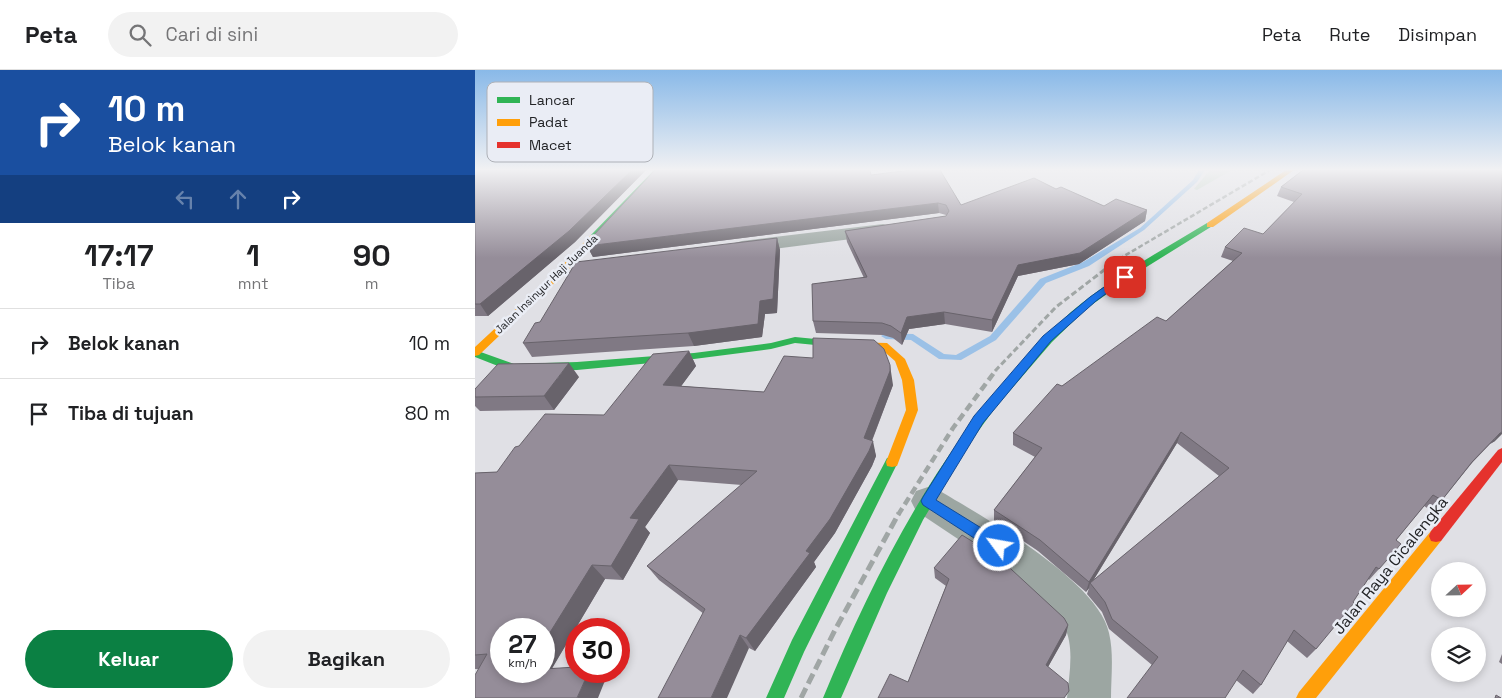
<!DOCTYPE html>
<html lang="id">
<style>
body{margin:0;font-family:"Space Grotesk",sans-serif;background:#f2f2f2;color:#202124;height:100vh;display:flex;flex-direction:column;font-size:19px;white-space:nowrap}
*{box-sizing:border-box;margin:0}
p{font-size:16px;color:#757577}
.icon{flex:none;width:28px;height:28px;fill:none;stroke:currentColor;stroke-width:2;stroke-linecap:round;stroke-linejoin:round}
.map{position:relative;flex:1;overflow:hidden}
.details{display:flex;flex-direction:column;background:#fff;width:475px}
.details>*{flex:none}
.guide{background:#1a4fa0;color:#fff;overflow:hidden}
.needle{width:32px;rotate:68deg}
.controls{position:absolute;left:956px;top:492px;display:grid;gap:10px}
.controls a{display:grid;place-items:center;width:55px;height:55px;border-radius:50%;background:#fff;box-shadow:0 2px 8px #0003;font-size:25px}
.speed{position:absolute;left:15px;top:548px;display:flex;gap:10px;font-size:25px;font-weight:700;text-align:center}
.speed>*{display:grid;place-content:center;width:65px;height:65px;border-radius:50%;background:#fff;box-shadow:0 2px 8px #0003;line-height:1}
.speed small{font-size:12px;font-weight:400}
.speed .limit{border:8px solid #d22;background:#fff;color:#111}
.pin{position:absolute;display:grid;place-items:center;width:42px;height:42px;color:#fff;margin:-21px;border-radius:10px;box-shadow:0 2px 8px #0006}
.me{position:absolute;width:55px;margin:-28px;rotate:302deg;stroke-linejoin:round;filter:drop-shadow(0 0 4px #0008)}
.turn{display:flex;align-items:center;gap:18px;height:105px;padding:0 25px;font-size:22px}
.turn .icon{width:65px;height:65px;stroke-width:2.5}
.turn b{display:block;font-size:35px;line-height:42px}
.lanes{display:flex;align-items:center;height:48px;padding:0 25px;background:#0003;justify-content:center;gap:25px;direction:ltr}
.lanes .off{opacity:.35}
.eta{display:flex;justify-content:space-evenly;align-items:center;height:85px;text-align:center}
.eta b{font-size:30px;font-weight:700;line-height:35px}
.primary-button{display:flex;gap:10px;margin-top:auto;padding:10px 25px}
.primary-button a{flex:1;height:58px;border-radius:30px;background:#0b8043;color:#fff;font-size:20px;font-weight:700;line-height:58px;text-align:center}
.primary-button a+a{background:#f2f2f2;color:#202124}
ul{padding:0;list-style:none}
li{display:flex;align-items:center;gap:15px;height:70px;padding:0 25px;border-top:1px solid #e0e0e0}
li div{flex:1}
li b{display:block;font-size:19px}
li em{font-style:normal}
header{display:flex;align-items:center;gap:30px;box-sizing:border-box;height:70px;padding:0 25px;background:#fff;border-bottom:1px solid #e0e0e0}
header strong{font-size:24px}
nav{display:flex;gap:28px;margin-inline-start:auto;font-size:18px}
.search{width:350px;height:45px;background:#f2f2f2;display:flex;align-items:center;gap:12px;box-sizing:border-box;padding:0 18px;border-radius:28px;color:#757577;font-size:19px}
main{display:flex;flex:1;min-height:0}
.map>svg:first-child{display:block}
.green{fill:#bed1c1}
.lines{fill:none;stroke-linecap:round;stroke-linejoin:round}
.stream{fill:#9bc1e7;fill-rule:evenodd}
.street{fill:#9ca6a2;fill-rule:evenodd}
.fast{fill:#30b455;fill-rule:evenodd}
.slow{fill:#ff9f0a;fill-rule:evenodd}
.jam{fill:#e5322d;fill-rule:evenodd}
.rail-far3{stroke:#a0a6a5;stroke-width:2.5;stroke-dasharray:5 2.5;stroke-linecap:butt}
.rail-far2{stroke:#a0a6a5;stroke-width:3;stroke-dasharray:6 3;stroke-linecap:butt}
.rail-far1{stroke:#a0a6a5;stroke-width:4.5;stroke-dasharray:8 4.5;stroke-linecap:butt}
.rail{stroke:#a0a6a5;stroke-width:5;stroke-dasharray:11 5;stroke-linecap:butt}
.wall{fill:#807984;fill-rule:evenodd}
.shaded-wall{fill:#68636b}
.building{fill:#958d99;stroke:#68636b}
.route{fill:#1a73e8;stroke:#114b97}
.labels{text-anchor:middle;stroke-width:5;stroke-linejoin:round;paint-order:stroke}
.far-street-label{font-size:11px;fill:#232427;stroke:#eaedf5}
.near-street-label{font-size:16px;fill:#232427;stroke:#eaedf5}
.key{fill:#eaedf5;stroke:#aeb1b7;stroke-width:1}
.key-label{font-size:14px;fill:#232427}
</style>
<header>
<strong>Peta</strong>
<div class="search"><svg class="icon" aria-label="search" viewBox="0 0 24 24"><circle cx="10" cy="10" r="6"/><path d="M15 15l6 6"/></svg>Cari di sini</div>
<nav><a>Peta</a><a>Rute</a><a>Disimpan</a></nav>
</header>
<main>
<section class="details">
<div class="guide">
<div class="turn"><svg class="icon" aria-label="right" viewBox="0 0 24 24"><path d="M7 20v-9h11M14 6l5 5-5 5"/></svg><div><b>10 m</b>Belok kanan</div></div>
<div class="lanes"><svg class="icon off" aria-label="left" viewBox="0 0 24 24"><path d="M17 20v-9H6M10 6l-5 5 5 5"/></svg><svg class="icon off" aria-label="ahead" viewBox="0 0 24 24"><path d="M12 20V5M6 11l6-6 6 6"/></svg><svg class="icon" aria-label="right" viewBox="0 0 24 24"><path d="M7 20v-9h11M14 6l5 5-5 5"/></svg></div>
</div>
<div class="eta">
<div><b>17:17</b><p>Tiba</p></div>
<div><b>1</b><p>mnt</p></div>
<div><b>90</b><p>m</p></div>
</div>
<ul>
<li><svg class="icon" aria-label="right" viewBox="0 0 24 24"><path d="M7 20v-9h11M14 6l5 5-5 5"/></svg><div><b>Belok kanan</b></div><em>10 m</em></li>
<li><svg class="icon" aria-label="arrive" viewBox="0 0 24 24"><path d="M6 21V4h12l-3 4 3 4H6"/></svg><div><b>Tiba di tujuan</b></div><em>80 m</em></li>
</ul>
<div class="primary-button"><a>Keluar</a><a>Bagikan</a></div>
</section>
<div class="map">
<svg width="1027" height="628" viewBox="0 0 1027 628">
<rect width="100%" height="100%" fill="#e0e0e5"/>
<path class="green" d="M735 100H757L722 120 719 119Z"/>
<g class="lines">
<path class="stream" d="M724 100H730L722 112 669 160 614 196 571 213 521 270 486 290 464 289 436 270 411 269 406 266 411 263 438 264 469 284 481 285 515 266 565 209 608 192 665 158 718 110Z"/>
<path class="street" d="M408 154 415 156 418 160 415 164 267 183 260 181 257 177 260 173 267 171Z
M453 417 465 421C510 448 623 511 634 563 639 584 636 607 636 628H592C594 605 600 577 589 556L525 497 441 441 436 431 441 421Z"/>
<path class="fast" d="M179 100H186L122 169H116V165Z
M732 153 739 155 657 206 611 239 577 272 520 338 489 381 448 450 412 523 366 628H348C398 508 454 397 541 299 558 280 576 260 596 242 637 207 686 181 732 153Z
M320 267 371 272 376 275 371 278 320 273 296 279 219 289 102 300 38 302 0 287V280L39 294 102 292 219 283 296 273Z
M417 387 422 388 423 392 329 582 309 628H291L317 570 412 388Z"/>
<path class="slow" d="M811 100H819L738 157H732V153Z
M116 165 123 167 92 201 4 285 0 286V277L86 197Z
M371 272 412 273 430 289 439 310 443 340 422 396 417 397 412 396 411 392 431 340 427 310 420 291 405 278 367 277 366 275Z
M961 460 966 461 968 466 966 471 841 628H821L824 622 956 461Z"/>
<path class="jam" d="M1027 378V392L966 471 961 472 956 471 954 466 956 461 1023 380Z"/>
<path class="rail-far3" d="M644 189 795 100"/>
<path class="rail-far2" d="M520 301 581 237 646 187"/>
<path class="rail-far1" d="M423 445 478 358 521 300"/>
<path class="rail" d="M326 628 360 560 424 443"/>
</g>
<path class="wall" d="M0 100H171L100 172 13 246H0Z
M828 100 1020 371 1015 374 997 393 967 430 957 441 949 436 921 470 904 499 894 510 893 509 841 579 832 588 812 571 786 615 778 624 761 610 677 595 634 559 627 542 612 524 614 518 611 522 563 481 519 451V440L560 387 538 375V363L587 316 691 251 758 191 746 187 750 177 788 164 819 132 802 126 806 117ZM702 373 744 406 618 511Z
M396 105 486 135 581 119 629 136 672 140 670 151 604 194 543 206 517 262 470 254 434 259 427 275 418 268 408 265 341 263 338 251 389 208 372 172 370 161 471 146V145L464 143 118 187 112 176Z
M302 168 305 180 302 243 290 244 287 267 219 276 57 287 48 273Z
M214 281 221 296 206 316 289 322 418 315 397 371 401 386 397 396 360 463 339 492 341 497 280 581 274 578 184 510 172 496 267 415 203 410 170 457 175 463 148 510 130 509 77 598 131 608 0 599V403L22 402 44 376 129 345Z
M104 307 79 340 5 341 0 336V319Z
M459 498 593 555 591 565 573 597 433 612 471 516 460 508Z
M1027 584V594L1024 592Z"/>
<path class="shaded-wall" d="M157 100H171L100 172 13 246 5 234Z
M463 133 464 143 118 187 112 176Z
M672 140 670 151 604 194 543 206 517 262V250L543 195Z
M302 168 305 180 302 243 290 244 287 267 219 276 213 263 285 231Z
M469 242 470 254 434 259 427 275 426 263 432 247Z
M214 281 221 296 196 330 188 315Z
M94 293 104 307 79 340 69 326Z
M415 295 418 315 392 383 389 368Z
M706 362 702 373 616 514 615 513 614 518 611 522 614 512Z
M1027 362V364L1020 371 1015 374 1025 363Z
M398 371 401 386 397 396 360 463 339 492 341 497 280 581 271 568 331 481Z
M194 395 203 410 170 457 175 463 148 510 136 496 155 448Z
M117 495 130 509 69 612V572Z
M593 555 591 565 569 604 571 595Z
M265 565 274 578 252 628H236Z
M114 601H122L131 608 123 628H102Z"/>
<path class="building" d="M0 100H157L94 161 5 234H0Z
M180 100H395L396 105 436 100H465L486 135 559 108 581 119 586 117 629 136 641 129 672 140 605 183 543 195 517 250 469 242 432 247 426 263 416 256 407 253 338 251 337 214 392 207 370 161 471 146 474 141 471 135 463 133 112 176 117 167Z
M828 100H1027V362L1025 363 997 392 967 430 958 425 921 470 926 474 904 499 901 497 878 532 879 533 841 579 819 560 786 615 768 600 750 628H652L683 587 637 549 630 532 615 513 754 398 706 362 614 512 565 470 519 440 567 378 538 363 582 314 587 316 682 247 691 251 767 183 750 177 769 158 788 164 827 124 806 117Z
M302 168 298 229 285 231 283 254 213 263 48 273 60 253 65 252 101 192Z
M338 268 399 270 409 279 415 295V301L389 368 398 371 394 381 355 449 331 481 335 483 271 568 265 565 236 628H183L230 539 172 496 282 401 194 395 155 448 164 449 136 496 117 495 69 572V559H26V601H69V599L101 597V601H114L102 628H0V605L12 584 0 585V403L22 402 40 377 44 376 70 344 129 345 178 284 214 281 188 315 289 322 309 286 338 288Z
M94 293 69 326 0 327V319L23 294Z
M487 465 524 488 589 548 593 555 571 595 593 613 594 621 589 628H403L415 604 433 612 474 509 459 498Z
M1021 625 1026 628H1020Z"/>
<linearGradient id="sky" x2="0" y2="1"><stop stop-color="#89b9e8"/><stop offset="0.53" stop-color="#f1f1f3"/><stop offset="1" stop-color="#f1f1f3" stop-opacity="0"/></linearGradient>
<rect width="1027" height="188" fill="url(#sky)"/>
<path class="route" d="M646 205 654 207 621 231 576 271 508 353 461 430 529 472 532 476 529 481 524 483 519 481 448 435 446 431 448 427 499 346 568 266 615 227Z"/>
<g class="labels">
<g class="far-street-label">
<text transform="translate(71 214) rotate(-44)" y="4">Jalan Insinyur Haji Juanda</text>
</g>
<g class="near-street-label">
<text transform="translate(915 495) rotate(-51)" y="6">Jalan Raya Cicalengka</text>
</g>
</g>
<rect x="12" y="12" width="166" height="80" rx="8" class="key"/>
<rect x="22" y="27" width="23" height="6" fill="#30b455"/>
<rect x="22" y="49" width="23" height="7" fill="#ff9f0a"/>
<rect x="22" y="72" width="23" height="6" fill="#e5322d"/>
<g class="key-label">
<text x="54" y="35">Lancar</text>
<text x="54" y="57">Padat</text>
<text x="54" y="80">Macet</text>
</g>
</svg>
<div class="controls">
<a><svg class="needle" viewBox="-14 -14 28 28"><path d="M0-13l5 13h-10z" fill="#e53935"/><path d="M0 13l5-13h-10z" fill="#757577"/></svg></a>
<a><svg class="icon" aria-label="layers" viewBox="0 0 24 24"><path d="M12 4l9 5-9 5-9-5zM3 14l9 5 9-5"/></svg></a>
</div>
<div class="speed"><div>27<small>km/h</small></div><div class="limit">30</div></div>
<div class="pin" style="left:650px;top:207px;background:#d93025"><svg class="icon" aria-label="arrive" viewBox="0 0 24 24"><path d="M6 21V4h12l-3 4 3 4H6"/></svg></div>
<svg class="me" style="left:524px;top:476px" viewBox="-20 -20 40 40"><circle r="17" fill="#1a73e8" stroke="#fff" stroke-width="3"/><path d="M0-11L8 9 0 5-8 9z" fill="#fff"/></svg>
</div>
</main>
